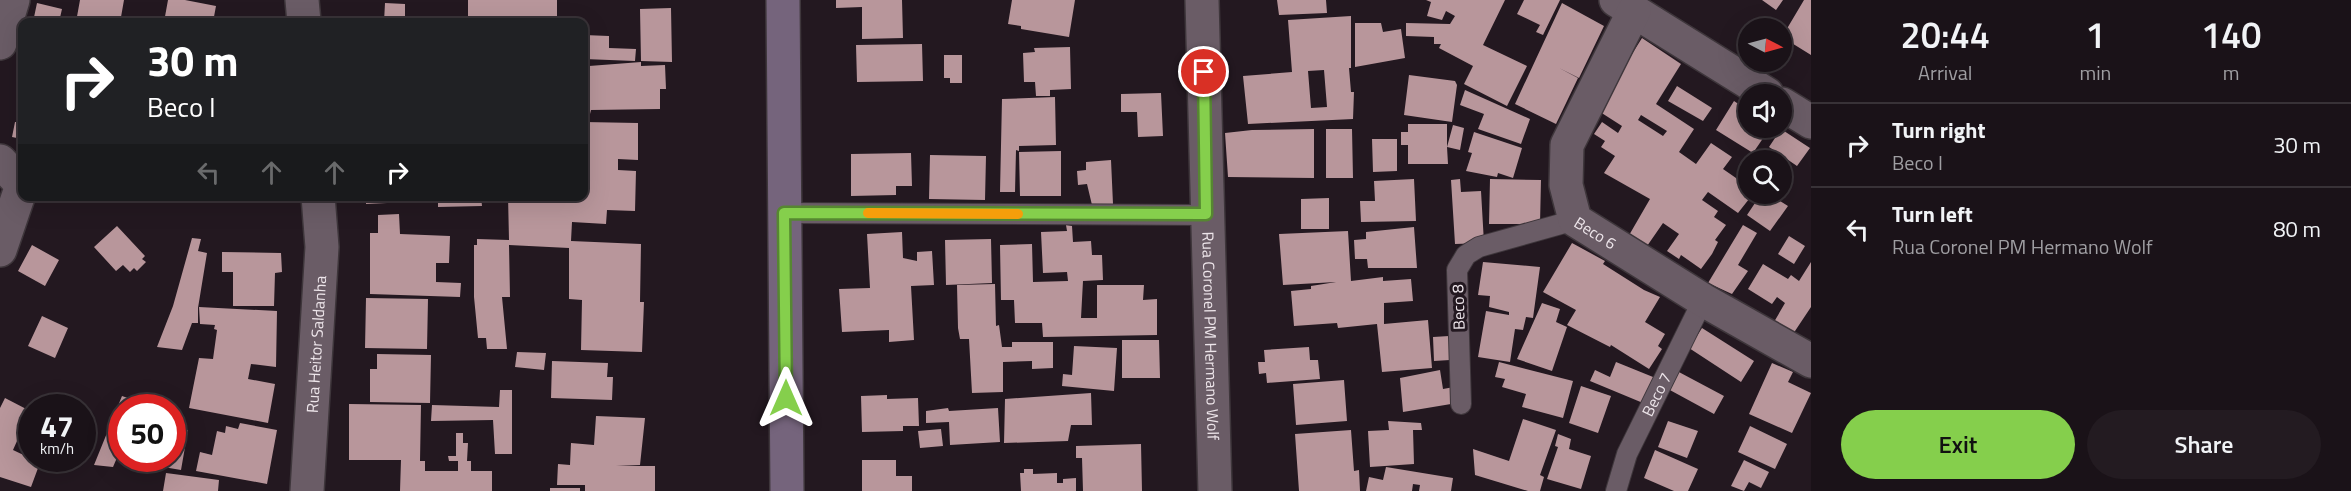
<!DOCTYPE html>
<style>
body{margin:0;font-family:"Titillium Web",sans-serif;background:#231b21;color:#f1f3f6;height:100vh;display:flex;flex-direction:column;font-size:22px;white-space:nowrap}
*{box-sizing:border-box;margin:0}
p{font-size:20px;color:#9f9ea2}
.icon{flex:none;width:33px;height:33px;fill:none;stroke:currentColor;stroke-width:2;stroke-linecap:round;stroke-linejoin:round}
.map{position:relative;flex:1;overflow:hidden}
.panel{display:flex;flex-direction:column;background:#1a1218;width:540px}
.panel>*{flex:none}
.guide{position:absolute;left:18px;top:18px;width:570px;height:183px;border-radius:12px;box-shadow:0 6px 24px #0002,0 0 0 2px #383237;background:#202124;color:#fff;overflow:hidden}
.needle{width:39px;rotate:96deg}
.controls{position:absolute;left:1738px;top:18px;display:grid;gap:12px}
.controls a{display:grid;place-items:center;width:54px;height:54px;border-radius:50%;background:#1a1218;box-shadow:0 6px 24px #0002,0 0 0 2px #383237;font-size:30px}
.speed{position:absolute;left:18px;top:394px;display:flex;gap:12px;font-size:30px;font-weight:700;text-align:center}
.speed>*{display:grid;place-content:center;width:78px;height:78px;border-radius:50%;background:#1a1218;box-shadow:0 6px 24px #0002,0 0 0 2px #383237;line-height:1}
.speed small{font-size:15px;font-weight:400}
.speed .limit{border:9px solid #d22;background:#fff;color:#111}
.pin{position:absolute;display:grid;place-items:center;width:51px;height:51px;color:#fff;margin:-26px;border:3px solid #fff;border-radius:50%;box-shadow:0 2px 6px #0007}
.me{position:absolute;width:66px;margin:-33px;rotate:0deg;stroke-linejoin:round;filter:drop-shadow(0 0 4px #0008)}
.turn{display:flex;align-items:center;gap:21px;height:126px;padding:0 30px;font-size:27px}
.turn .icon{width:78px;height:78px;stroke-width:2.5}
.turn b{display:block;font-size:42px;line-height:51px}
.lanes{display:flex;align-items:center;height:57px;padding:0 30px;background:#0003;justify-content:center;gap:30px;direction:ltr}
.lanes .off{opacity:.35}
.eta{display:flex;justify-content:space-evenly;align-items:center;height:102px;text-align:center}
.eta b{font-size:36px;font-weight:600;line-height:42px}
.action{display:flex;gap:12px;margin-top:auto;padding:12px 30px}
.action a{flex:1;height:69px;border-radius:36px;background:#85cf4c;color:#111;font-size:24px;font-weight:600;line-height:69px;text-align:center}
.action a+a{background:#231b21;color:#f1f3f6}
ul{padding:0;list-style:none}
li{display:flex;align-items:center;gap:18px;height:84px;padding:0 30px;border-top:2px solid #383237}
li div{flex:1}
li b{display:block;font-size:22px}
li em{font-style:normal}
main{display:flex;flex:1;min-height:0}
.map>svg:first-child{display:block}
.building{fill:#b8969b;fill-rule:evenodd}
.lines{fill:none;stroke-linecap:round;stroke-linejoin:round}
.lane-casing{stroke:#3e363b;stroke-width:22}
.street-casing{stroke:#3e363b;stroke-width:36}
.secondary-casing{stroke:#3e363b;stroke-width:36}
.lane{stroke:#6a5c66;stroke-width:20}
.street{stroke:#6a5c66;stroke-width:33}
.secondary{stroke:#75647c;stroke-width:33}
.route-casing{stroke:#568731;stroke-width:15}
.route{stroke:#85cf4c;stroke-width:10}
.slow{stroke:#f59e0b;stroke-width:10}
.labels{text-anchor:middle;stroke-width:6;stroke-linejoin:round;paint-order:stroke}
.street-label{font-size:16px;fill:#ede5ea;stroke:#231820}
</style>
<main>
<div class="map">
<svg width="1811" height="491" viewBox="0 0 1811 491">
<rect width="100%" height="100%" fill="#231820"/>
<path class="building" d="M80 0H124L121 17H119L118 22H76Z
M168 0H185L216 6 213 22H164Z
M468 0H557V22H468Z
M836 0H902L903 38 862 39V7L836 8Z
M1012 0H1075L1069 37 1021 29V26L1008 24Z
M1277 0H1326L1327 13 1279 15Z
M1426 0H1505L1483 45 1527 66 1507 106 1464 84 1473 66 1439 48 1441 44H1434V37L1406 36V23L1450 24 1455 16 1446 11 1442 20 1427 16 1431 2Z
M1524 0H1560L1543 35 1536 32 1540 25 1517 14Z
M1762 0H1783L1776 10Z
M1804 0H1811V55L1782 37Z
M37 3 62 9 59 22H33Z
M385 3 405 4V22H384Z
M1562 3 1604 26 1579 78 1559 68 1578 78 1556 124 1515 104Z
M671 8 672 62 641 61 640 9Z
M1351 16V68H1349L1351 92H1354L1353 119 1248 124 1243 76 1292 72 1288 20ZM1324 70 1327 107 1311 108 1308 71Z
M1355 23H1381L1383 32 1401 29 1405 58 1355 67Z
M584 35 609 36V48L636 49 635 61 584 59Z
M1642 38 1681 64 1656 104 1694 129 1679 152 1696 164 1711 143 1732 157 1723 169 1749 187V194H1753L1738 213 1708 192 1702 200 1718 211 1714 217 1726 225 1715 240 1718 242 1712 254 1701 269 1681 255 1679 259 1667 251 1679 234 1663 223 1645 249 1628 237 1650 199 1604 173 1615 156 1601 147 1605 141 1594 134 1602 122 1618 133 1622 126 1597 110ZM1641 115 1667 131 1663 136 1638 120Z
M922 44 923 81 857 82 856 45Z
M1070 47 1071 89 1050 90V96H1036L1035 82H1024L1023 53 1035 52 1034 48Z
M944 55H962V83H950V78H944Z
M584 60H589V66L641 62V66L665 65 666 89H660V109L591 110 590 114H584Z
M1409 75 1455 81 1457 85 1452 122 1404 115Z
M1677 86 1712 108 1703 121 1668 101Z
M1465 90 1530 119 1521 144 1478 129 1484 114 1460 105Z
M1161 93 1163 136 1138 137 1137 112H1121V94Z
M1055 97 1056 145 1019 146V151L1016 150 1015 192H1000L1002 99Z
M1734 101 1749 111V128H1770L1753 153 1716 130Z
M22 118V139L12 137 15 122H21Z
M584 122 638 123V160L618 159V170L636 171 635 211 607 210 606 224 572 222 571 241 641 244 640 302H644L642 352 581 350 582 300 569 299V248L509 245 510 297H502L507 349H487L486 338H478L474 297V245H477V239L509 240 508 196H584Z
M1408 124H1447V147L1453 125 1464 128 1460 150 1447 147 1448 164H1408V145H1401V132H1408Z
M1314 129V178L1228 177 1225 133 1252 130Z
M1326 129H1352L1353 178H1326Z
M1781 129 1810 148 1797 166 1769 147Z
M1474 132 1522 148 1513 178 1498 173 1497 177 1466 171 1472 153 1468 152Z
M1372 139H1397V171L1373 172Z
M1061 151V196H1020L1019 152Z
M911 153 912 186H896V195L851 196V154Z
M930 155 986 156 985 200 929 199Z
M1111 160 1113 204 1092 205 1087 184 1078 185 1077 171 1086 170V162Z
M1414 179 1416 221 1361 222 1360 201H1375L1374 181Z
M1460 179 1461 192 1481 191 1484 243 1455 244 1451 180Z
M1490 179 1541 180 1540 224H1489Z
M1761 194H1769L1788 206 1770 231 1747 215Z
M366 196H429V201L366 204Z
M438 196H481L482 206 438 207Z
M1329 198V229H1301V199Z
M399 214 400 234 450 236 449 263H436V282L461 283 460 297 370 294V233H378V215Z
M1066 225 1072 226 1073 242 1091 241 1092 255H1102L1103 280 1083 281 1081 318H1097V285H1144L1143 300 1157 299V335L1043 337 1042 323H1015L1014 300H1001L1000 245 1032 244 1033 282 1068 281 1067 272 1043 273 1041 232 1067 231Z
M1743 225 1757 233 1738 265 1748 271 1732 294 1708 283Z
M117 226 145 256 142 259 146 262 137 271 134 268 130 272 123 265 116 271 94 247Z
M1414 227 1417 268H1368L1367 259H1355L1354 240 1366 239V232Z
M1348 231 1351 281 1383 277V281L1411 279 1413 301 1384 303V324L1428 320 1432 368 1382 372 1377 324 1338 328 1337 323 1294 326 1291 291 1311 289V286L1336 282 1283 285 1279 234Z
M902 232 903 258 917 261V252L932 251 934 285 911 286 914 340 889 342V330L842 332 839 289 870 288 867 234Z
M1789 236 1805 246 1794 264 1778 254Z
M192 238 201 239 198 251 207 253 198 308V323H192L182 350 157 347 173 306Z
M991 239 992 283 946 285 945 240Z
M1572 243 1605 261 1603 264 1644 290 1660 297 1645 322 1665 334 1658 346 1662 349 1649 369 1611 345 1610 347 1567 325 1576 310 1543 292Z
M32 245 59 260 45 286 18 271Z
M222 252 281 253 282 272 275 273 274 306H233V272H222Z
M1483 262 1540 267 1533 318 1526 317 1523 330 1515 329 1510 362 1478 357 1486 311 1509 315V312L1489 307 1490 296 1478 295Z
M1811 262V307L1793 334 1774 322 1785 303 1777 297 1772 304 1748 289 1763 264 1788 279 1791 275 1799 281Z
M995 284 996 326 999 325 1002 347H1012V342H1053V368L1032 369V361L1003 362V392L972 393 969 339H960L958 328 957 285Z
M366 298 428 299 427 349 365 348Z
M1542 303 1560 309 1556 322 1567 327 1552 371 1517 359Z
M199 307 277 311 276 367 251 364 248 379 275 384 268 423 189 408 199 358 213 359 217 330 214 329 215 325 200 324Z
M42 316 68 328 55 358 28 346Z
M1702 328 1754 361 1741 382 1689 348Z
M1449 336 1450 360 1434 361 1433 337Z
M1122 340H1159L1160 378H1122Z
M1074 346 1117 348 1114 391 1062 386 1063 374 1072 375Z
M1309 347 1310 360H1318L1320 379 1267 383 1266 373 1259 374 1258 362H1265L1264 350Z
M517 352 546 353 544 370 515 367Z
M377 354 431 355 430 403 370 402V369H377Z
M552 361 608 363 607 377H613L612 400 551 398Z
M1499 362 1573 381 1563 418 1522 407 1526 394 1502 387 1505 379 1495 377Z
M1616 362 1658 379 1643 403 1590 381 1595 370 1610 377Z
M1772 363 1793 372 1788 382 1811 393 1792 433 1749 414Z
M1440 370 1443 389 1454 387 1457 403 1403 412 1400 378Z
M1677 371 1724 396 1714 414 1668 389Z
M1344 380 1347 421 1296 425 1293 384Z
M1581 386 1611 396 1598 433 1569 423Z
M500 390H512V454H495L493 420 431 421 432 405 499 407Z
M1091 393 1092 425H1071L1068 441 1004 443 1005 399Z
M887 395V399L918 398 919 426H903V431L862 432 861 396Z
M122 396 142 403 141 408H122V446L113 467 94 465Z
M5 398 32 412V436L28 434 22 444 17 441 13 450 32 459 41 460 31 487 0 477V408Z
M349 404 421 405 420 461H425V471H458V461H449L448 456H456V433H463V443H468L467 461H471V471H492V491H400L401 460H349Z
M948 408 949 411 998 408 1000 442 950 445 949 422 926 423V411Z
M596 416 645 418 640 465 616 466H655V491H585V485H557L558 464 570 465 571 443 594 445Z
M1523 419 1556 430 1540 475 1544 477 1540 491H1528L1475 475 1473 449 1509 461Z
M1388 421 1421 423 1422 430H1413L1414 464 1370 467 1368 431 1389 430Z
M1668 421 1698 431 1687 458 1658 447Z
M240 423 277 430 267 484 196 471 200 452 212 455 217 431 225 433 226 426 238 429Z
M1750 426 1787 444 1775 469 1738 452Z
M172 428 188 430 181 470 134 462 135 459H172Z
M941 429 943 446 920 448 918 431Z
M1351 430 1354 471 1359 470 1360 491H1299L1295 434Z
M1558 434 1571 439 1569 449 1591 456 1581 489 1547 479 1558 447 1555 446Z
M1141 444 1142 491H1083L1082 458H1076V446Z
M1655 450 1698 469 1688 491H1674L1644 478Z
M862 460H896V476H912V491H862Z
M1744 460 1769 472 1761 488 1749 482 1744 491 1731 486Z
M1386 467 1453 478 1451 491H1419L1420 485 1413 484 1412 491H1366L1369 477 1383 480Z
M1024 469H1033V474L1057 473V483H1063V479L1076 478V491H1021L1020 473H1024Z
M166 473 219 480 218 491H163Z
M550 488H580V491H550Z"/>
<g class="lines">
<g class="lane-casing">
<g id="lane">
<path d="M784 213 1206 215"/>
<path d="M1461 404 1457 270 1466 255 1479 247 1575 220"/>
<path id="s1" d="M1616 491 1627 454 1703 300"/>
</g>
</g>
<g class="street-casing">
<g id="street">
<path d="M302 0 304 22"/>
<path id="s2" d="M1202 0 1215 491"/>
<path d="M1616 0 1767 94"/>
<path id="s3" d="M1634 11 1567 145 1566 185 1575 220 1703 300 1811 361"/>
<path d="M0 43 13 0"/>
<path d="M1782 104 1811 122"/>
<path d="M0 161 22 185 0 250"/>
<path id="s4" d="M307 491 322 247 318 196"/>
</g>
</g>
<g class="secondary-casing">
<path id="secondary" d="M783 0 787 491"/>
</g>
<use href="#lane" class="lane"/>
<use href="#street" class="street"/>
<use href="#secondary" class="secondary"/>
</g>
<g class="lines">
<g class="route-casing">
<path id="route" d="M786 398 784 213 1206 214 1204 72"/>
</g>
<use href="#route" class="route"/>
<path class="slow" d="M868 213 1018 214"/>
</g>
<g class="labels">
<g class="street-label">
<text dy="6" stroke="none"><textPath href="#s3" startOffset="250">Beco 6</textPath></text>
<text transform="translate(1458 307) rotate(-92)" y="6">Beco 8</text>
<text dy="6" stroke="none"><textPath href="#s2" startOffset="336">Rua Coronel PM Hermano Wolf</textPath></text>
<text dy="6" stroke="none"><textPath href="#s4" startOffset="147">Rua Heitor Saldanha</textPath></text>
<text dy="6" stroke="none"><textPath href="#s1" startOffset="105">Beco 7</textPath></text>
</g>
</g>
</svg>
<div class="controls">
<a><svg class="needle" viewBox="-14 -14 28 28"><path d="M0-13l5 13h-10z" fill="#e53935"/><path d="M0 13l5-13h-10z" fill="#9f9ea2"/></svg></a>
<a><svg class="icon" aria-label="sound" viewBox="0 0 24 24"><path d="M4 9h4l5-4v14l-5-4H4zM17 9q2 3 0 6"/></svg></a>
<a><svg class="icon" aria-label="search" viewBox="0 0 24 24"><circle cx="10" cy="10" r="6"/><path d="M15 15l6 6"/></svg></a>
</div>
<div class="speed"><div>47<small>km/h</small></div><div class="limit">50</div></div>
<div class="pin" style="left:1204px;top:72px;background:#d93025"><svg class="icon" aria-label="arrive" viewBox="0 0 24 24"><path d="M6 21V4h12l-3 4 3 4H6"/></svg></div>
<svg class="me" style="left:786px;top:398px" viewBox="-20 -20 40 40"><path d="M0-17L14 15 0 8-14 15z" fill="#85cf4c" stroke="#fff" stroke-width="4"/></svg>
<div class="guide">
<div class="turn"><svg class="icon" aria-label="right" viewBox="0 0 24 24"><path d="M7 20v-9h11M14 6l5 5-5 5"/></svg><div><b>30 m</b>Beco I</div></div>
<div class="lanes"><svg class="icon off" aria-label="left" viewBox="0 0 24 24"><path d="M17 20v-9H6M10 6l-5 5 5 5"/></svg><svg class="icon off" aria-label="ahead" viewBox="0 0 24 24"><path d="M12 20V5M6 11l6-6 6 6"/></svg><svg class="icon off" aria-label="ahead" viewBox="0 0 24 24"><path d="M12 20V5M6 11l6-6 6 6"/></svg><svg class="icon" aria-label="right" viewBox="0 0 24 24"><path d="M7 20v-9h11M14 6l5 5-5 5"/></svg></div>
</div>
</div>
<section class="panel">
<div class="eta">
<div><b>20:44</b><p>Arrival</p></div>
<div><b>1</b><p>min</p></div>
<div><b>140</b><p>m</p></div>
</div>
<ul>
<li><svg class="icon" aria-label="right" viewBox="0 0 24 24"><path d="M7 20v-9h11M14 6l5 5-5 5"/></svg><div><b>Turn right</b><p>Beco I</p></div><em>30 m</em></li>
<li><svg class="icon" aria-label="left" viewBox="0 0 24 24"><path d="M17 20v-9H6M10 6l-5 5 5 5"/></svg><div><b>Turn left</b><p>Rua Coronel PM Hermano Wolf</p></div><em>80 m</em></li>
</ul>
<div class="action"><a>Exit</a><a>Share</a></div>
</section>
</main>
